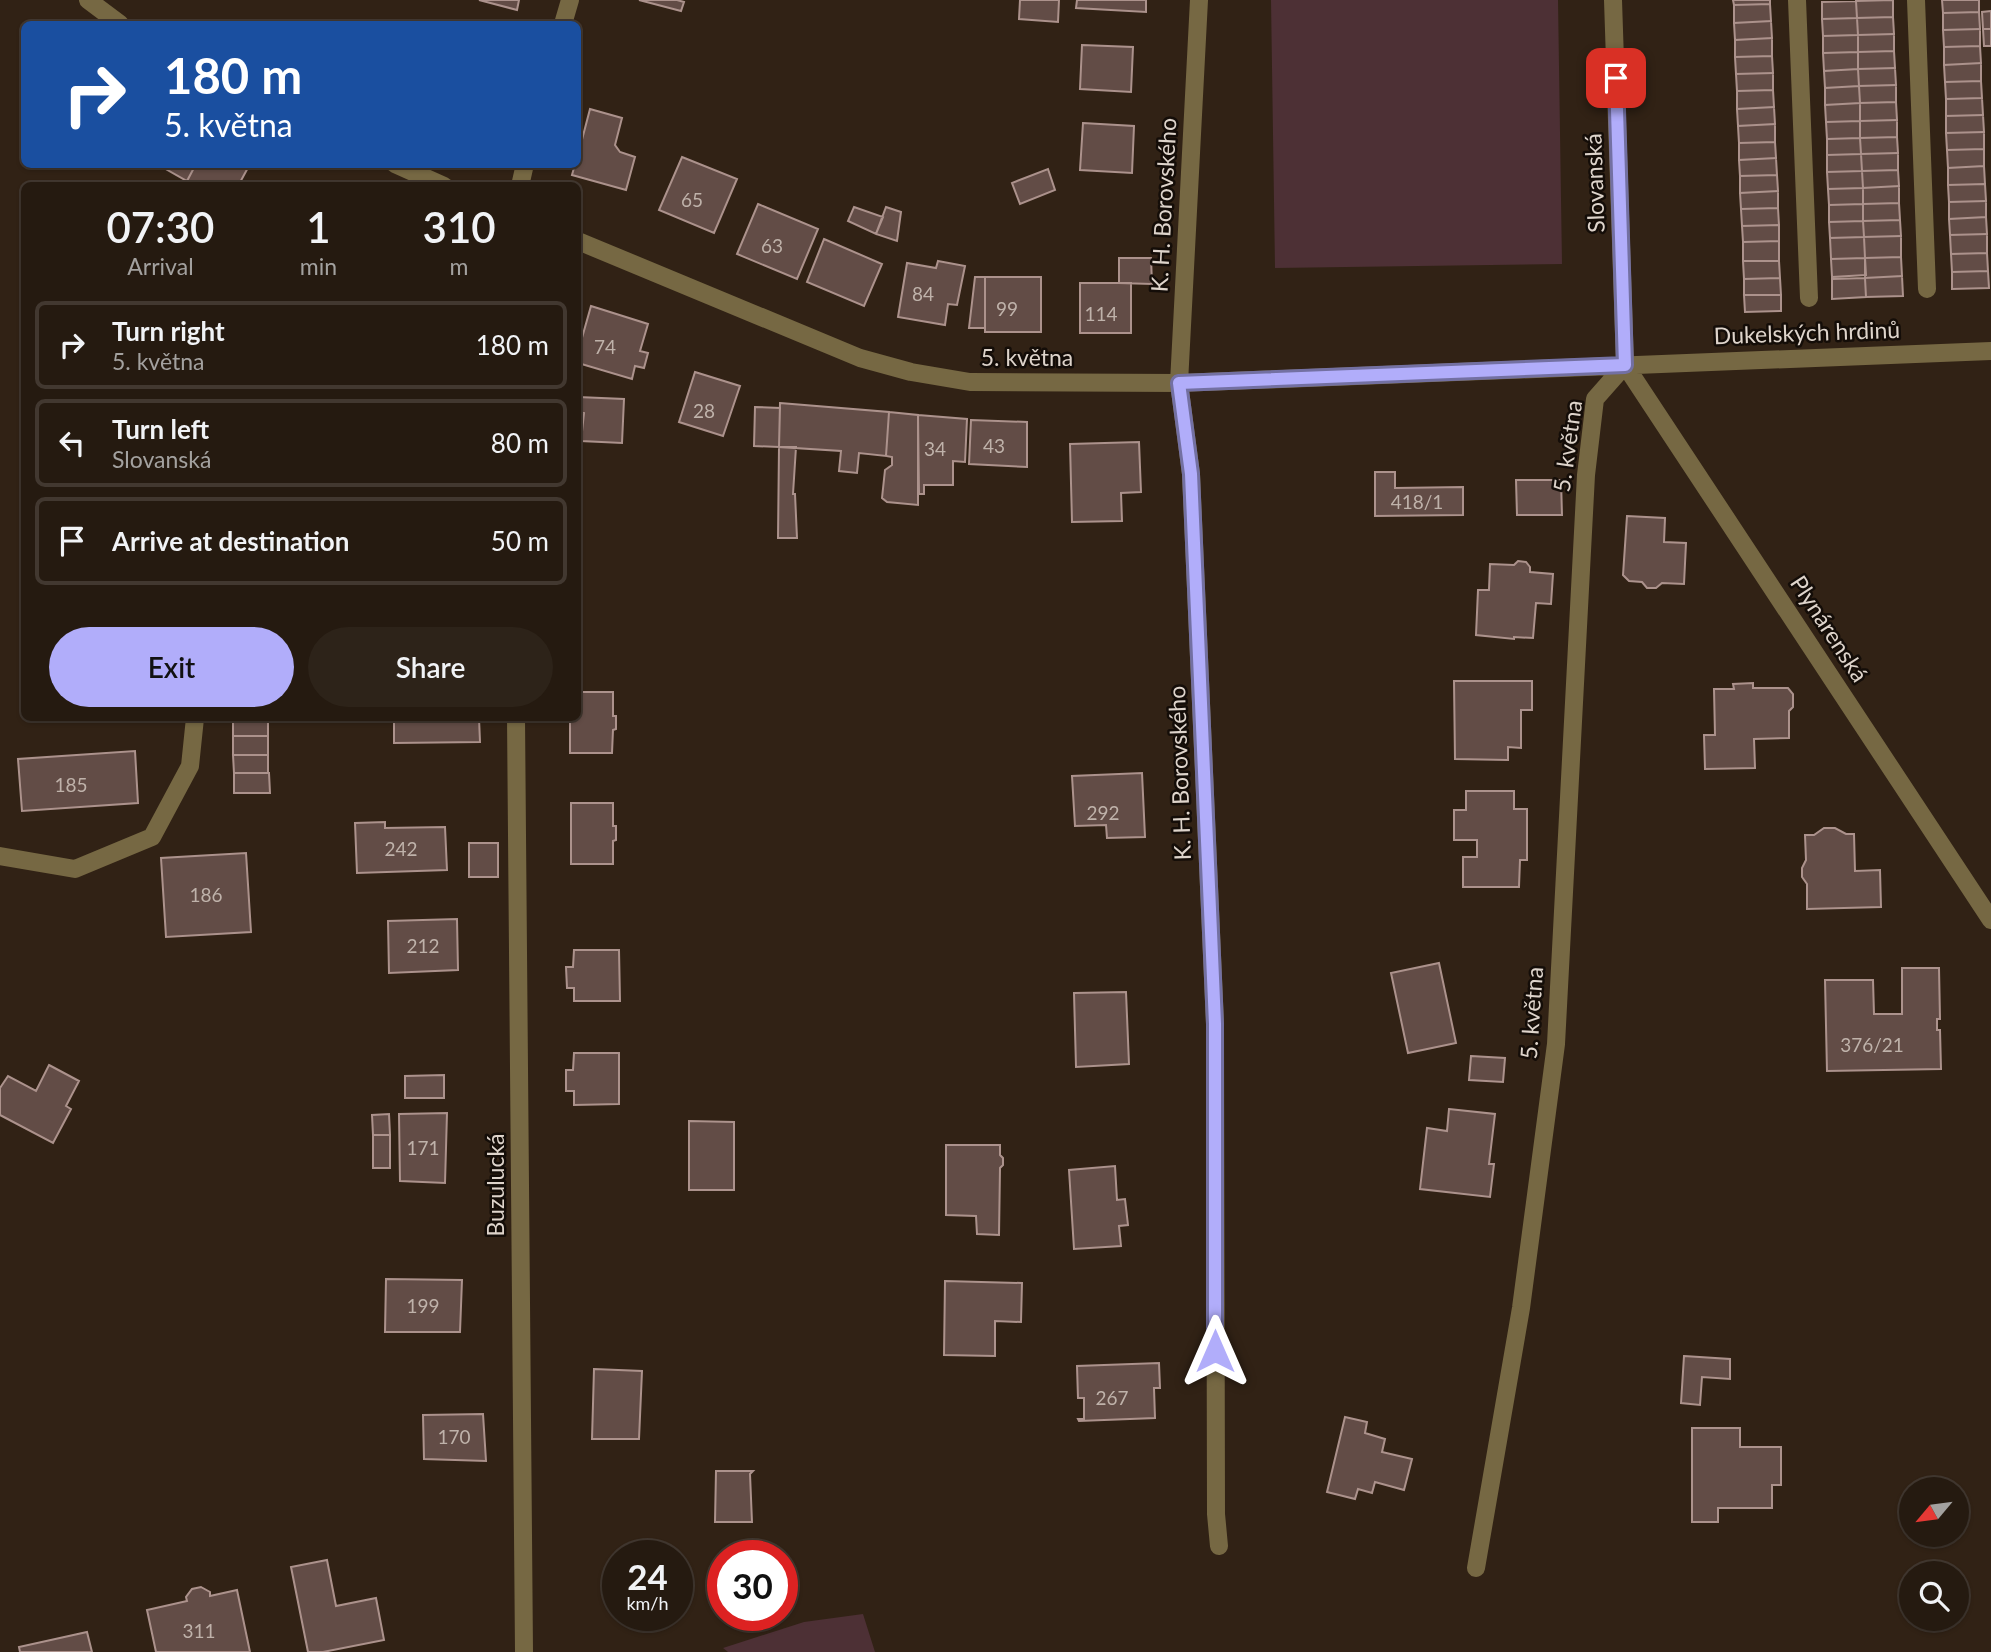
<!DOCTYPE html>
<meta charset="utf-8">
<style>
body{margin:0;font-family:Lato,sans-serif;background:#2d2319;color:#f1f3f6;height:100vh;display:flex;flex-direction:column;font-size:26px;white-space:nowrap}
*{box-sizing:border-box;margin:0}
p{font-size:23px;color:#a3a19f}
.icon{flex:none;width:38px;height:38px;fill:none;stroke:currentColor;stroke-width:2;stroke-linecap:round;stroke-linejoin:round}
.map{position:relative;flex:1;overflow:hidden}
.sheet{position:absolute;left:21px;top:182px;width:560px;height:539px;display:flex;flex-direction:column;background:#251a10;border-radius:10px;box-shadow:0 2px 5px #0004,0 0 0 2px #423830}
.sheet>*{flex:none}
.top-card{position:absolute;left:21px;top:21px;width:560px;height:147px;border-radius:10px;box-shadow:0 2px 5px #0004,0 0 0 2px #423830;background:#1a4fa0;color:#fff;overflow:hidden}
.needle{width:46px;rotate:241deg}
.controls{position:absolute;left:1899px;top:1477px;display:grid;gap:14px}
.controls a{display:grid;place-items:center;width:70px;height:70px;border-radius:50%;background:#251a10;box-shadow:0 2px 5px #0004,0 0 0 2px #423830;font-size:35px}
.speed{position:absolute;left:602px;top:1540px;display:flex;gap:14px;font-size:35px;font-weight:700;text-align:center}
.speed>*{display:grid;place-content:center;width:91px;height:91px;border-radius:50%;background:#251a10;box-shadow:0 2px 5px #0004,0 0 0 2px #423830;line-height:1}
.speed small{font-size:18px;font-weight:400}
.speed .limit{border:10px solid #d22;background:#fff;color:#111}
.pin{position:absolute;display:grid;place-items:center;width:60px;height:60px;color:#fff;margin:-30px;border-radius:14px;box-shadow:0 4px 10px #0006}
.me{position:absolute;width:77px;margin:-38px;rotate:0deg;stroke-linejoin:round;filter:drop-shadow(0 0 5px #0008)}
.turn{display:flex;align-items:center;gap:24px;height:147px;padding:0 28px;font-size:32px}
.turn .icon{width:91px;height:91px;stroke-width:2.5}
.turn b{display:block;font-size:49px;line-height:60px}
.eta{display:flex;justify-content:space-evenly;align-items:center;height:119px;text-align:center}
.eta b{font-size:42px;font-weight:600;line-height:49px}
.action{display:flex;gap:14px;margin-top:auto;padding:14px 28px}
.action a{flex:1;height:80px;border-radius:42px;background:#b1adfa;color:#111;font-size:28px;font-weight:600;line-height:80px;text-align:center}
.action a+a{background:#2d2319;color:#f1f3f6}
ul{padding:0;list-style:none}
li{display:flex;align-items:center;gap:21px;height:88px;margin:0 14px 10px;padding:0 14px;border:4px solid #423830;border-radius:10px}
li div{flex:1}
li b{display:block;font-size:26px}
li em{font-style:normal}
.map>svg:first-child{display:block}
.green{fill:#4d3035}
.building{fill:#624c46;stroke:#ac928c;stroke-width:2}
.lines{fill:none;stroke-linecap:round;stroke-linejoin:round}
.minor{stroke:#766843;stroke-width:18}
.route-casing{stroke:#7370a2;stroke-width:18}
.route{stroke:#b1adfa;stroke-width:12}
.labels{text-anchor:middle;stroke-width:5;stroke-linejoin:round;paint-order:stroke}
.number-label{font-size:19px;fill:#bfb2aa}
.street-label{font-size:23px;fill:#ded4cb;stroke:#140d08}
</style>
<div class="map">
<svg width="1991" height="1652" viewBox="0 0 1991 1652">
<rect width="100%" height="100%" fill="#312215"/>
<path class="green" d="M1271 0H1558L1562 264 1275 268Z
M863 1614 875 1652H728L723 1648 804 1622Z"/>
<path class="building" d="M479 0H519L517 10Z
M639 0H677L684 2 681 11Z
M1020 0H1059L1058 22 1019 19Z
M1077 0H1146V12L1076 8Z
M1733 0H1770V4L1734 5Z
M1893 0V17L1857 18 1856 1Z
M1942 0H1979V12L1943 13Z
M1856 1 1857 18 1822 19V2Z
M1770 4 1771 21 1734 23V5Z
M1991 11V29H1983L1982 12Z
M1979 12 1980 29 1943 30V13Z
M1893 17 1894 34 1858 35 1857 18Z
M1857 18 1858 35 1823 36 1822 19Z
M1771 21 1772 38 1735 40 1734 23Z
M1980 29V46L1944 47 1943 30Z
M1983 29H1991V46H1984Z
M1894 34V51L1858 52V35Z
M1858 35V52L1823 53V36Z
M1772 38V56L1735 57V40Z
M1082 45 1133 47 1131 92 1080 89Z
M1980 46 1981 63 1944 65V47Z
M1894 51 1895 68 1858 69V52Z
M1858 52V69L1824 71 1823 53Z
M1772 56 1773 73 1736 74 1735 57Z
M1981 63V81L1945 82 1944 65Z
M1895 68 1896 85 1859 86 1858 69Z
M1858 69 1859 86 1825 88 1824 71Z
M1773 73V90L1737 91 1736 74Z
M1981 81 1982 98 1946 99 1945 82Z
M1896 85V102L1860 103 1859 86Z
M1859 86 1860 103 1825 105V88Z
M1773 90 1774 107 1737 109V91Z
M1982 98 1983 115 1946 116V99Z
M1896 102 1897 120 1860 121V103Z
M1860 103V121L1826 122 1825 105Z
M1774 107 1775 124 1738 126 1737 109Z
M590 109 622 118 615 145 620 152 635 157 626 190 572 175 575 164H578V155Z
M1983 115 1984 132 1946 133V116Z
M1897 120V137L1860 138V121Z
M1860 121V138L1827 139 1826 122Z
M1083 123 1134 126 1132 173 1080 170Z
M1775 124V142L1739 143 1738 126Z
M1984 132V149L1947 150 1946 133Z
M1897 137 1898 153 1861 154 1860 138Z
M1860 138 1861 154 1827 155V139Z
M1775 142 1776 158 1739 160V143Z
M1984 149V166L1948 168 1947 150Z
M1898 153V170L1862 171 1861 154Z
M1861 154 1862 171 1827 172V155Z
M682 157 737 179 714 233 659 210Z
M1776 158 1777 175 1740 176 1739 160Z
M157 164H196L187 181Z
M196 164H250L238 186H195L187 181Z
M1984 166 1985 184 1948 185V168Z
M1048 169 1055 190 1020 204 1012 183Z
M1898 170 1899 186 1863 188 1862 171Z
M1862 171 1863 188 1828 189 1827 172Z
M1777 175 1778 191 1740 193V176Z
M1985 184 1986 201 1949 202 1948 185Z
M1899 186V203L1863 204V188Z
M1863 188V204L1829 205 1828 189Z
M1778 191V208L1741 209 1740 193Z
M1986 201V217L1949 219V202Z
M1899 203 1900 220 1863 221V204Z
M758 204 818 229 797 279 737 254Z
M1863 204V221L1829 222V205Z
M854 207 883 217 876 234 848 221Z
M886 207 901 212 897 241 876 234Z
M1778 208 1779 225 1742 226 1741 209Z
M1986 217 1987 234 1950 235 1949 219Z
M1900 220 1901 236 1864 237 1863 221Z
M1863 221 1864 237 1830 238 1829 222Z
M1779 225V241L1743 242 1742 226Z
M1987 234V253L1951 254 1950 235Z
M1901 236V257L1865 258 1864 237Z
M1864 237 1865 258 1831 259 1830 238Z
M824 239 882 264 864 306 807 282Z
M1779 241V261H1743V242Z
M1987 253 1988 271 1952 272 1951 254Z
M1901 257 1902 276 1865 278V258Z
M1119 258H1151L1152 284 1119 283Z
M1865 258 1866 275 1832 277 1831 259Z
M938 261 965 266 957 305 948 304 945 325 898 317 907 263 936 268Z
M1743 261H1779L1780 278 1744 279Z
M1988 271 1989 288 1952 289V272Z
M1902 276 1903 296 1866 297 1865 278Z
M975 277H985V328H969Z
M985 277H1041V332H985Z
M1780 278 1781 295H1744V279Z
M1865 278 1866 297 1832 299V279Z
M1080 283H1131V333H1080Z
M1744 295H1781V311L1745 312Z
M591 306 648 324 640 351 648 353 644 368 635 366 632 379 578 363V352Z
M695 372 740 386 723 436 679 422Z
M578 397 624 399 622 443 581 441 584 413 578 412Z
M780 403 889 412 886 456 859 453 857 473 839 471 841 451 779 447Z
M755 407 780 408 779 447 754 446Z
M889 412 918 415V505L887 502 882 498 885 470 892 465V457L886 456Z
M918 415 967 419 965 462 953 461V485H924V494H919Z
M971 420 1027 422V467L969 464Z
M1139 442 1141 492 1121 493 1122 521 1072 522 1070 444Z
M779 447H796L793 494H795L797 538H778Z
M1375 472H1395V488L1463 487V515L1375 516Z
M1516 480H1561L1562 515H1517Z
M1627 516 1665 518 1664 542 1686 543 1684 584 1662 583 1656 588H1647L1642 582 1629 581 1623 575Z
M1518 561 1526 562 1530 567V572L1553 574 1551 604 1536 603 1533 638 1514 637V639L1476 635 1478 590H1489L1490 564 1514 565Z
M1454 681H1532V710H1521V748L1508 747V760L1455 759Z
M1753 683V688H1788L1793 694V707L1789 711V738L1754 739 1755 768 1705 769 1704 735H1715L1714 689H1734L1733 684Z
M578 692H613V716H616V729L613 730 612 753H570V718H578Z
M233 718H268V736H233Z
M394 718H479L480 742 394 743Z
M233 736H268V755H233Z
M135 751 138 803 22 811 18 759Z
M233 755H268V773H234Z
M234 773H269L270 793H234Z
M1142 773 1145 837 1107 838 1106 825 1075 826 1072 776Z
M1466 791H1514V809H1527V860H1520L1519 887H1463V857H1477V840H1454V810H1466Z
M571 803H613V826H616V840L613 841V864H571Z
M385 822V828L445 827 447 870 357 873 355 823Z
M1824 828H1835L1846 834H1854L1855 871 1880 870 1881 907 1807 909V884L1802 877V868L1806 860 1805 835H1814Z
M469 843H498V877H469Z
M246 853 251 932 166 937 161 858Z
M457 919 458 970 389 973 388 921Z
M574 950H619L620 1001H574V988H567L566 967H573Z
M1439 963 1456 1043 1408 1053 1391 973Z
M1902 968H1939L1940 1019H1937V1030H1940L1941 1069 1827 1071 1825 980H1873L1874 1014H1902Z
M1126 992 1129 1064 1076 1067 1074 993Z
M574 1053H619V1104L574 1105V1091H566V1070H573Z
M1471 1056 1505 1058 1503 1082 1469 1080Z
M49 1065 79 1081 66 1106 71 1109 53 1143 0 1115V1088L8 1076 36 1091Z
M444 1075V1098H405V1076Z
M1449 1109 1495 1114 1489 1164H1494L1490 1197 1420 1189 1427 1128 1447 1131Z
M447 1113 445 1183 400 1181 399 1114Z
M389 1114 390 1135H373L372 1115Z
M689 1121 734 1122V1190H689Z
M373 1135H390V1168H373Z
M946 1145H1000V1155L1003 1158V1165L1000 1168 999 1235 977 1234 976 1216 946 1215Z
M1115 1166 1117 1200 1125 1199 1128 1225 1119 1226 1121 1246 1074 1249 1069 1170Z
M386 1279 462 1280 460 1332H385Z
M945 1281 1022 1283 1021 1322 995 1321V1356L944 1355Z
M1684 1356 1730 1359V1379L1702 1377 1700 1405 1681 1403Z
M1159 1363 1160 1388H1154L1155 1418 1079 1421 1078 1419H1084V1398H1078L1077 1366Z
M594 1369 642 1371 639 1439H592Z
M483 1414 486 1461 424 1459 423 1415Z
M1345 1417 1367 1422 1365 1433 1385 1439 1382 1452 1412 1459 1404 1490 1375 1482 1372 1493 1358 1489 1355 1499 1327 1492Z
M1692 1428H1740V1447H1781V1485H1772V1508H1718V1522H1692Z
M716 1471H753L750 1474 752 1522H715Z
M327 1560 336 1606 376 1598 384 1640 323 1652H308L291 1567Z
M201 1587 210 1592V1596L237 1590 250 1652H156L147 1610 187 1601 186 1597 192 1589Z
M87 1632 92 1652H20L19 1647Z"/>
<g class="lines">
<path class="minor" d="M88 0 120 24
M1199 0 1179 383 1191 474 1215 1024 1216 1514 1219 1546
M1613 0 1625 365
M1797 0 1809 298
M1916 0 1927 289
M563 24 570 0
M395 164 444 186
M520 186 525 164
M578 241 860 358 911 372 970 382 1179 383 1991 351
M1625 365 1991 920
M516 718 524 1652
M0 856 75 869 152 837 190 766 195 718
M1476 1568 1521 1308 1556 1044 1586 475 1595 399 1625 365"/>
</g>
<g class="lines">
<g class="route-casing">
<path id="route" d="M1215 1351V1024L1191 474 1179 383 1625 365 1616 78"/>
</g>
<use href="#route" class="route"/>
</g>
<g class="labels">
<g class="number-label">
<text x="692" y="207">65</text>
<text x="772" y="253">63</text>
<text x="923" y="301">84</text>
<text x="1007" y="316">99</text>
<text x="1101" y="321">114</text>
<text x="605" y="354">74</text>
<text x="704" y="418">28</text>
<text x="994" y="453">43</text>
<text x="935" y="456">34</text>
<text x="1417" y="509">418/1</text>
<text x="71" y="792">185</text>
<text x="1103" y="820">292</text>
<text x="401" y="856">242</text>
<text x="206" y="902">186</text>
<text x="423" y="953">212</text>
<text x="1872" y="1052">376/21</text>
<text x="423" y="1155">171</text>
<text x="423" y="1313">199</text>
<text x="1112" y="1405">267</text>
<text x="454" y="1444">170</text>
<text x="199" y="1638">311</text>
</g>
<g class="street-label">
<text transform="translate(1595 183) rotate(-92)" y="8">Slovanská</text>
<text transform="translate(1164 205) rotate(-87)" y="8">K. H. Borovského</text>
<text transform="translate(1807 333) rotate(-2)" y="8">Dukelských hrdinů</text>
<text x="1027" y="366">5. května</text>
<text transform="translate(1568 446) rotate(-82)" y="8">5. května</text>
<text transform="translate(1829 629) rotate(57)" y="8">Plynárenská</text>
<text transform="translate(1180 773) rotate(-92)" y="8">K. H. Borovského</text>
<text transform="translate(1532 1013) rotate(-86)" y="8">5. května</text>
<text transform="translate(496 1185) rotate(-90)" y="8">Buzulucká</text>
</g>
</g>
</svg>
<div class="controls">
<a><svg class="needle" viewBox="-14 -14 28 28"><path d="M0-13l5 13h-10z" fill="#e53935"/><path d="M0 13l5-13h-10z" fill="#a3a19f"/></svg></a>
<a><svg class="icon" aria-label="search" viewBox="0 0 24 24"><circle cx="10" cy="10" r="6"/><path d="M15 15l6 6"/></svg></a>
</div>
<div class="speed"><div>24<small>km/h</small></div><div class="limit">30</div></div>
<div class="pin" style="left:1616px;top:78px;background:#d93025"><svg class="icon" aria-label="arrive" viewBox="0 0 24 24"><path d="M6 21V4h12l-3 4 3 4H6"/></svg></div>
<svg class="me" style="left:1215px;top:1351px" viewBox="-20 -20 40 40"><path d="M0-17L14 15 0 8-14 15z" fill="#b1adfa" stroke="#fff" stroke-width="4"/></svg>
<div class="top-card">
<div class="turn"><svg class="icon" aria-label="right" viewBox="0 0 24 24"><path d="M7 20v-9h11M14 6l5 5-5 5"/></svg><div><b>180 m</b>5. května</div></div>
</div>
<section class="sheet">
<div class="eta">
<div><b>07:30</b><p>Arrival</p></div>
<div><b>1</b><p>min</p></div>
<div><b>310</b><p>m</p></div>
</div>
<ul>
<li><svg class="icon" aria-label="right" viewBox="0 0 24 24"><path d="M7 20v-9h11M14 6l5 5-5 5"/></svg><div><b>Turn right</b><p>5. května</p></div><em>180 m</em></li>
<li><svg class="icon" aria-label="left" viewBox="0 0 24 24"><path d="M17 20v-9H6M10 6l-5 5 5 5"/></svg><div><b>Turn left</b><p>Slovanská</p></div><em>80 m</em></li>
<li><svg class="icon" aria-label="arrive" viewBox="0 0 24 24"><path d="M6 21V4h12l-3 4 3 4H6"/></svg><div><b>Arrive at destination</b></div><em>50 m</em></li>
</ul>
<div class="action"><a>Exit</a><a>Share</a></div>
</section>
</div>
